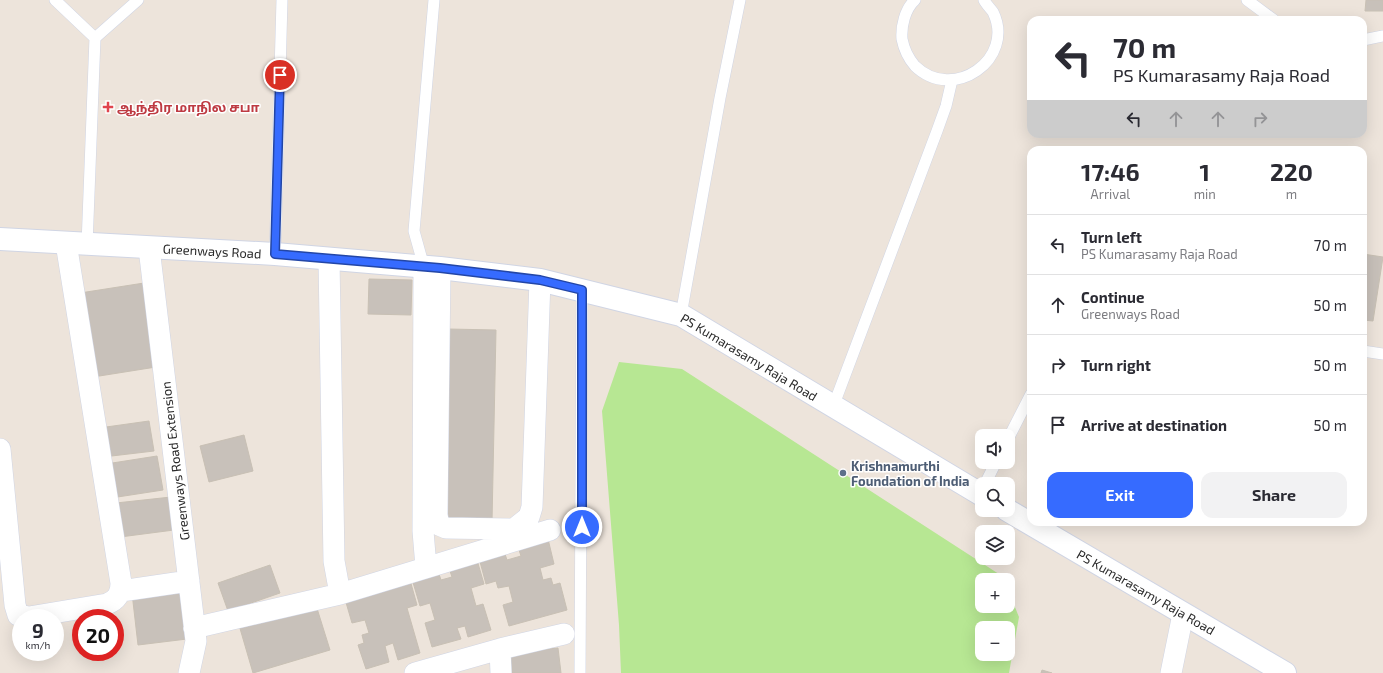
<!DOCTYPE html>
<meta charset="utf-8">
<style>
body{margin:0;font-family:"Exo 2","Noto Sans Tamil",sans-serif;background:#f2f2f3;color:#2b2b33;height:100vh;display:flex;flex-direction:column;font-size:15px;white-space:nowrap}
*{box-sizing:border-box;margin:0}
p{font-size:13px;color:#7c7c81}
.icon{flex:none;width:22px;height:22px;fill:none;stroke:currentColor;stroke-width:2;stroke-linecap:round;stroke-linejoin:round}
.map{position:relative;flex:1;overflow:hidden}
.panel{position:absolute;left:1027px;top:146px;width:340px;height:380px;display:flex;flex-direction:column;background:#fff;border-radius:12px;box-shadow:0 4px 16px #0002}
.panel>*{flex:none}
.guide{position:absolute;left:1027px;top:16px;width:340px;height:122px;border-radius:12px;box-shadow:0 4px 16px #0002;background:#fff;color:#2b2b33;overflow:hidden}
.controls{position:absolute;left:975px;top:429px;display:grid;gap:8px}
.controls a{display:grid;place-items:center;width:40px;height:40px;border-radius:8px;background:#fff;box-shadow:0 4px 16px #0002;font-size:20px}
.speed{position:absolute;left:12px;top:609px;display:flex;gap:8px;font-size:20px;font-weight:700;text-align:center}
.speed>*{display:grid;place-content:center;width:52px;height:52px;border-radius:50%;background:#fff;box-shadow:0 4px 16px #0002;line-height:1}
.speed small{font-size:10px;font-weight:400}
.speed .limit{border:6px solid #d22;background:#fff;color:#111}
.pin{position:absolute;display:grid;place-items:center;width:34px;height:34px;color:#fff;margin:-17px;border:2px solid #fff;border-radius:50%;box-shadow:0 1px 4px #0007}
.me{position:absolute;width:44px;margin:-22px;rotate:0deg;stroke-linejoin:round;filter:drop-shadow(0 0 3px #0008)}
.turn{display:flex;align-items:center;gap:14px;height:84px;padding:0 20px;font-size:18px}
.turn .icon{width:52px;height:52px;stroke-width:2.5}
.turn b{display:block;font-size:28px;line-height:34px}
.lanes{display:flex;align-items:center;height:38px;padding:0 20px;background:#0003;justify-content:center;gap:20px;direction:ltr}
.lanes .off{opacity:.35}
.eta{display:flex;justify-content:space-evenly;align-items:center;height:68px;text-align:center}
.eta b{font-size:24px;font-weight:700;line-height:28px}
.primary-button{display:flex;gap:8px;margin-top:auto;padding:8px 20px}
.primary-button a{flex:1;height:46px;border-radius:12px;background:#366bff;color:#fff;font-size:16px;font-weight:700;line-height:46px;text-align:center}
.primary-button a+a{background:#f2f2f3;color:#2b2b33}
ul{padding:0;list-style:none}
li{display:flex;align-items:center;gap:12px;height:60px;padding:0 20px;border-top:1px solid #e1e1e2}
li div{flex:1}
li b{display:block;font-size:15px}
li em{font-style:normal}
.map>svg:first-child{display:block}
.green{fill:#b7e793;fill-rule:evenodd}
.building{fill:#c8c1ba;stroke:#c8c0b4}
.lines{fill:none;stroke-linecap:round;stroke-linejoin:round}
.service-casing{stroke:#d0d5e4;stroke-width:12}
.minor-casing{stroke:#d0d5e4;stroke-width:22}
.tertiary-casing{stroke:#d0d5e4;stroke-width:24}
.service{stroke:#fff;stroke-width:11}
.minor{stroke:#fff;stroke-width:21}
.tertiary{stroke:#fff;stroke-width:22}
.route-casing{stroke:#2346a6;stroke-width:10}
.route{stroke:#366bff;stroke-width:7}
.health-dot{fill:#e0444e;stroke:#fff;stroke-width:1.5}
.service-dot{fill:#5c6f8a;stroke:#fff;stroke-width:1.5}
.labels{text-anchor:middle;stroke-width:3;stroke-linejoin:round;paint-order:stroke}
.health-label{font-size:13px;font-weight:bold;fill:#be3a42;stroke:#fff;text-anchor:start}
.street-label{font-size:13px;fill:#2a2a2a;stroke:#fff}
.service-label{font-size:13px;font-weight:bold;fill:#4e5e75;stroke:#fff;text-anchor:start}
</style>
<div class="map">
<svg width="1383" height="673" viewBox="0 0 1383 673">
<rect width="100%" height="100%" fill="#ede4db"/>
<path class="green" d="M619 362 682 369 1002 576 1004 580H982V606H1008V590L1019 617 1009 673H621L619 625 602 411ZM982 628H1008V654H982Z"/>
<path class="building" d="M1366 0H1383V11H1365Z
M1363 254 1383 257 1373 321 1363 320Z
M369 279 412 280 411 315 368 314Z
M144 283 156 367 93 377 80 293Z
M448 329 496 330 492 522H444Z
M149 421 154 451 103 457 99 428Z
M244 435 253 471 209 482 200 446Z
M157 456 163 490 111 498 106 464Z
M171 497 174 530 120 537 116 503Z
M548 539 554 564 540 568 543 580 551 578 553 585 560 583 567 610 509 626 503 605 513 602 509 586 498 588 496 581 486 584 479 558 504 551 507 560 521 556 518 547Z
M477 560 484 584 471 588 476 606 483 604 491 630 468 637 465 626 457 628 461 639 432 647 425 623 435 620 430 603 420 606 412 579 438 571 441 580 452 577 449 568Z
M270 565 280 593 228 611 218 583Z
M410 580 417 605 407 608 420 653 398 660 393 643 385 646 389 662 366 669 358 645 364 643 362 635 369 633 365 620 352 623 345 599Z
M180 587 187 639 138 645 132 593Z
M315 602 330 650 253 673 239 625Z
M558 648 561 673H512L511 653Z
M1042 670 1052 673H1041Z"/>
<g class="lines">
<g class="service-casing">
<path id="service" d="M55 0 95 38
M915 0C905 9 901 26 902 39 904 49 908 58 915 66 953 103 1016 59 993 12 990 8 986 4 984 0
M1247 0 1274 20
M1363 40 1383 36
M87 245 95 38 138 0
M275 254 282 0
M424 267 414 231 434 0
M681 315 720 98 740 0
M1363 351 1383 354
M833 407 937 131 946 106 952 80
M1008 439 1031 394
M985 484 996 462
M580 673 582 290"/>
</g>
<g class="minor-casing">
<path id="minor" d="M149 248 196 641 189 673
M329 259 334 561 340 594
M424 267 423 531 426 567
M440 268 437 515 439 525 446 528 514 529 529 517 532 507 540 280
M0 449 15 605 18 615 29 617 107 604C117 600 121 594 121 583L66 243
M121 591 189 581
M194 628 340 594 550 530
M500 649 501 673
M415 673 500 649 564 634
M1171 673 1183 614"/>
</g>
<g class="tertiary-casing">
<path id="tertiary" d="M0 239 275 254 440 268 540 280 681 315 982 495
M1007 510 1285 673"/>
</g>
<use href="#service" class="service"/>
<use href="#minor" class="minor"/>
<use href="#tertiary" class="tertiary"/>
</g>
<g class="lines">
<g class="route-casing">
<path id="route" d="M280 75 275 254 440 268 540 280 582 290V527"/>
</g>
<use href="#route" class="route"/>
</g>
<path class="health-dot" d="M106 101h4v4h4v4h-4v4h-4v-4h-4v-4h4z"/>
<circle class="service-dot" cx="843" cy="473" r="4"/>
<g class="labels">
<g class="health-label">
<text x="117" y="112">ஆந்திர மாநில சபா</text>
</g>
<g class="street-label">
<text transform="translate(212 251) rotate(3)" y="5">Greenways Road</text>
<text transform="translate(749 357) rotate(31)" y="5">PS Kumarasamy Raja Road</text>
<text transform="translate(175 461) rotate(-97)" y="5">Greenways Road Extension</text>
<text transform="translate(1146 592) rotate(30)" y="5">PS Kumarasamy Raja Road</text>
</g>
<g class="service-label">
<text x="851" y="471">Krishnamurthi<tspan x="851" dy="15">Foundation of India</tspan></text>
</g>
</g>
</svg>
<div class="controls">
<a><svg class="icon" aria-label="sound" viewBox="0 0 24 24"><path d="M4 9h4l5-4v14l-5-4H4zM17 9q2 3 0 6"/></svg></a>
<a><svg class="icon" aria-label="search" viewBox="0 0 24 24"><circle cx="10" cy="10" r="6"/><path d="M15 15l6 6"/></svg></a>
<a><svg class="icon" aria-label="layers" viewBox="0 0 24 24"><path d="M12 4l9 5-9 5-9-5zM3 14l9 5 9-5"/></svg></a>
<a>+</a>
<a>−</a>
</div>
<div class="speed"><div>9<small>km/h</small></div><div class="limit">20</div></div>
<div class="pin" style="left:280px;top:75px;background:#d93025"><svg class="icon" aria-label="arrive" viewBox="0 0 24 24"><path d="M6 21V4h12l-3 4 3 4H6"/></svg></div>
<svg class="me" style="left:582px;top:527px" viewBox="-20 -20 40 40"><circle r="17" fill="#366bff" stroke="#fff" stroke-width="3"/><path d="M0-11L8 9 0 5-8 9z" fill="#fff"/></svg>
<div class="guide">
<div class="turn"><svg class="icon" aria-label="left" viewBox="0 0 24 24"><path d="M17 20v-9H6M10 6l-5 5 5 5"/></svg><div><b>70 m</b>PS Kumarasamy Raja Road</div></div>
<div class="lanes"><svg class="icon" aria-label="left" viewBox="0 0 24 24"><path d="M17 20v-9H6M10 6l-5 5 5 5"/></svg><svg class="icon off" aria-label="ahead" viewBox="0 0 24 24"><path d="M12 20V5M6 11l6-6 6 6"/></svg><svg class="icon off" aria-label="ahead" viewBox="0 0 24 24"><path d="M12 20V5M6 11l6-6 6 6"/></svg><svg class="icon off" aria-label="right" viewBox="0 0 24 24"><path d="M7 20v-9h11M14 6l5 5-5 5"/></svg></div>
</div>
<section class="panel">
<div class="eta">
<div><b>17:46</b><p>Arrival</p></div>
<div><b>1</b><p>min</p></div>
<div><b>220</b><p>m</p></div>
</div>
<ul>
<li><svg class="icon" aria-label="left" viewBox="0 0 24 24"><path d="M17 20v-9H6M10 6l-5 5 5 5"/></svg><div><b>Turn left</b><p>PS Kumarasamy Raja Road</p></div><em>70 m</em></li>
<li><svg class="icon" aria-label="ahead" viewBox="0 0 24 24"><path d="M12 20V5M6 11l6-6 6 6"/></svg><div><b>Continue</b><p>Greenways Road</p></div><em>50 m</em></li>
<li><svg class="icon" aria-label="right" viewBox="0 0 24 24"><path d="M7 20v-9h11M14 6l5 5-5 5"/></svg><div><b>Turn right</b></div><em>50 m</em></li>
<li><svg class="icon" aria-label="arrive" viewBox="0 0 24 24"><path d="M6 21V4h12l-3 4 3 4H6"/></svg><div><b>Arrive at destination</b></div><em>50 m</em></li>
</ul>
<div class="primary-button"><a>Exit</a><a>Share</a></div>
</section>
</div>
